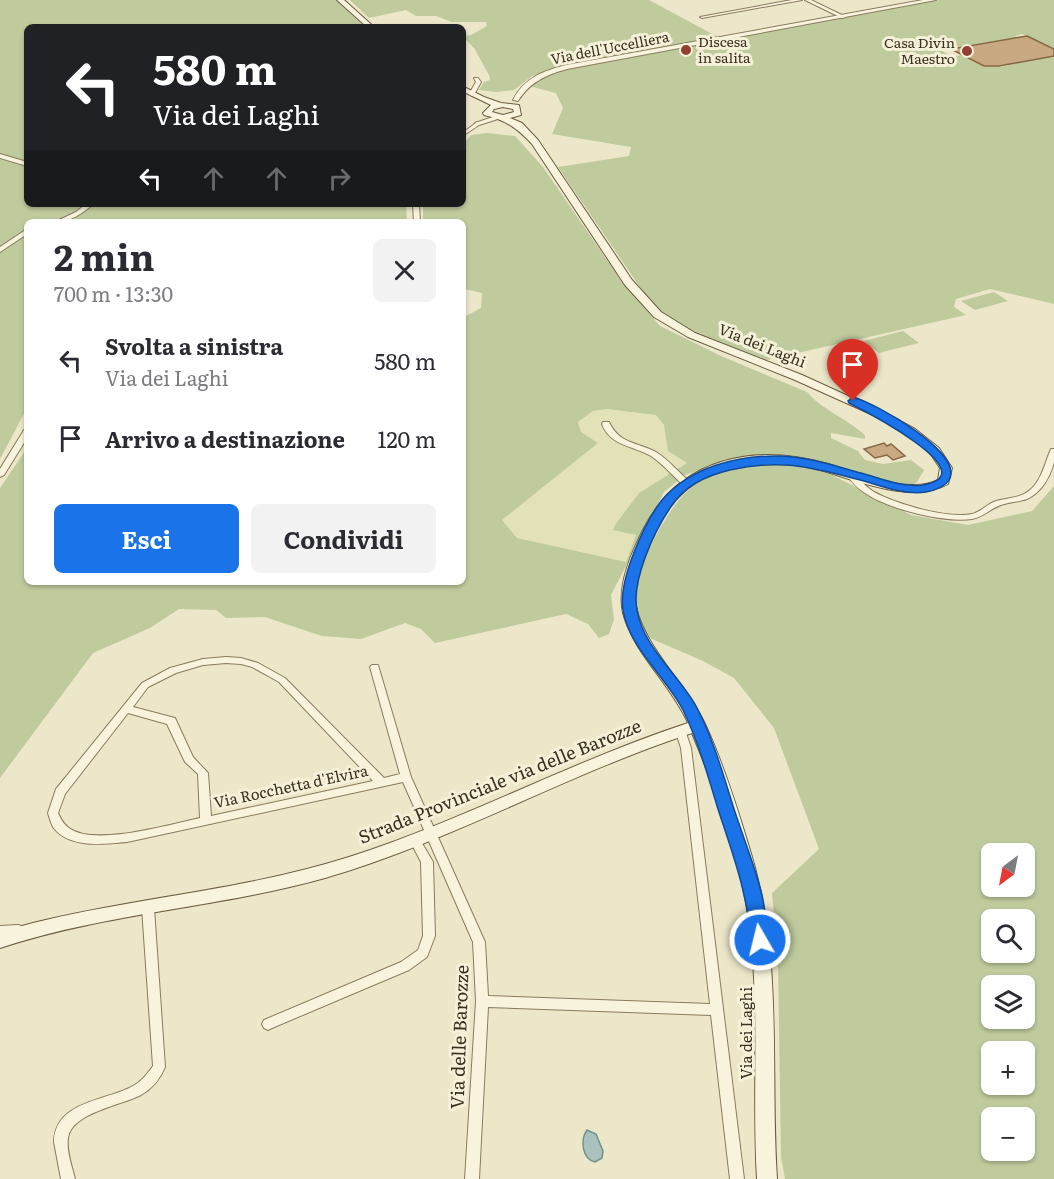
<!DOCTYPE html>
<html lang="it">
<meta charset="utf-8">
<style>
body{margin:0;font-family:Literata,serif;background:#f2f2f3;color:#2b2b33;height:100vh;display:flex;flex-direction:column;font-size:22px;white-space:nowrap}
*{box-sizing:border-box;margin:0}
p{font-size:20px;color:#7c7c81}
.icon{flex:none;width:33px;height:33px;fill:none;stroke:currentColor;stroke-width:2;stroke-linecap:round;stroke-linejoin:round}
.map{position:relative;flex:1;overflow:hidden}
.details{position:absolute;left:24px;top:219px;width:442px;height:366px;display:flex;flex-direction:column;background:#fff;border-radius:9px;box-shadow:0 2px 4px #0004}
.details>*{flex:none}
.guide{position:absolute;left:24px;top:24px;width:442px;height:183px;border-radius:9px;box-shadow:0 2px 4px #0004;background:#202124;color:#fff;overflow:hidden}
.needle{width:39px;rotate:212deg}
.fabs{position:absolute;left:981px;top:843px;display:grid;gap:12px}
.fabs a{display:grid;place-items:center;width:54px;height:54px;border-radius:9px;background:#fff;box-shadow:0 2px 4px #0004;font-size:30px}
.pin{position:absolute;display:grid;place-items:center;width:51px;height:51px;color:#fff;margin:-62px -26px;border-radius:50% 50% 50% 0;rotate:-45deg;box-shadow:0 0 6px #0007}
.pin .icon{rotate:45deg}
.me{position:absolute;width:66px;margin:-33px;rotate:352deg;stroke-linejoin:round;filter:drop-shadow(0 0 4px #0008)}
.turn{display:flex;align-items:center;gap:21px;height:126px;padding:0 30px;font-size:27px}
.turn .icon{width:78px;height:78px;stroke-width:2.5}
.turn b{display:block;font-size:42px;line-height:51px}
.lanes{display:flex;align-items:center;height:57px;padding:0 30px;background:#0003;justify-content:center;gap:30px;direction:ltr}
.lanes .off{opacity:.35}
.round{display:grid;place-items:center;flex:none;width:63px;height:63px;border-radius:9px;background:#f2f2f3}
.head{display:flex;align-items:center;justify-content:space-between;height:102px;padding:0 30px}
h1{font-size:36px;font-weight:700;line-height:45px}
.primary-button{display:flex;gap:12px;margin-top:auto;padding:12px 30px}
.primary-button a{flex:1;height:69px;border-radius:9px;background:#1a73e8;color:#fff;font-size:24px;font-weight:700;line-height:69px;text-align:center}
.primary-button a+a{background:#f2f2f3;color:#2b2b33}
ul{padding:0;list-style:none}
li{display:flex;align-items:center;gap:18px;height:78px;padding:0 30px}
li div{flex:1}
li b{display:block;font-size:22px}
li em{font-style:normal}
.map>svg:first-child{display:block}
.farmland{fill:#e2e1b7}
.green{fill:#bfcb9d;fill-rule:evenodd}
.water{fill:#aac1be;stroke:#70908c;stroke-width:1.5}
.building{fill:#c9a981;stroke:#876845;stroke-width:1.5}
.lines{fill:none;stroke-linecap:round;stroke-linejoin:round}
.minor-casing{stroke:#897b5e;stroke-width:2}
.tertiary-casing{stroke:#897b5e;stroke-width:2}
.secondary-casing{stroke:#6b5c41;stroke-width:2}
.minor{fill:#f8f3dc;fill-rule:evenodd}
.tertiary{fill:#f8f3dc;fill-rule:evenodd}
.secondary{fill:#f8f3dc;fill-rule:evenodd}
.route{fill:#1a73e8;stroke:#114b97;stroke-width:1.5}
.poi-dot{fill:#953e31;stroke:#f5f0d8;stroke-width:2}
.labels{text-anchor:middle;stroke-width:6;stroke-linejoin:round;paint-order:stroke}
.far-poi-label{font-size:14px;fill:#3a3021;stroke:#f5f0d8;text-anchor:start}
.far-street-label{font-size:14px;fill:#3a3021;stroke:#f5f0d8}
.street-label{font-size:15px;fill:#3a3021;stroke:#f5f0d8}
.near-street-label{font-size:18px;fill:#3a3021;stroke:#f5f0d8}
</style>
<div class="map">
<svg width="1054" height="1179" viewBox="0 0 1054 1179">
<rect width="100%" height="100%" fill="#ede7c9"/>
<path class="farmland" d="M607 409 656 414 664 425 668 447 687 463 639 493 615 525 613 530 636 535 625 563 517 538 501 520 597 443 581 432 578 422 593 411Z"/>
<path class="green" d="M0 0H336L365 27H27V204H406L407 222H27V408L0 459Z
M350 0H649L718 37 564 66 532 76 514 90 496 92 479 90 484 82 490 80 489 75 474 48 464 38V36L471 35 487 26 486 22H452L436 16H416L406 10 369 18Z
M939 0H1054V49L1022 34 1015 36 1027 42 996 41 969 46 957 51H942L953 57 982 50 1001 67 1009 65 1004 62 1054 53V304L990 289 956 299 954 307 966 315 762 361 677 324 660 311 646 296 558 167 629 156 631 147 552 134 563 108 556 93 529 86 541 79 569 69Z
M487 133 515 136 543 167 622 282 660 326 721 356 807 392C821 409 847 419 865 435V439L831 433V438L858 451 865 460 883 464 911 460 924 470 917 482 912 485 895 484 812 460 772 456 738 458 685 475 664 492 611 595 614 619 609 634 599 638 588 624 566 614 435 643 421 629 405 623 361 639 322 636 265 617 226 618 216 610 179 609 150 628 93 653 0 778V488L27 448V582H464V317L481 308 482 293 464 289V222H423V204H464V143L471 135ZM607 409 656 415 664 425 668 451 687 463 639 493 615 525 613 530 636 535 626 562 517 538 502 520 598 443 581 432 578 422 593 411Z
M994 292 1008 301 975 310 961 301Z
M903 331 919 343 879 353 864 341Z
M789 463 830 474 911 515 968 525 1032 511 1054 486V1179H785L781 1157 778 963 772 893 819 849 774 728 734 678 703 661 645 636C641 627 634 615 634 605 633 572 672 493 703 479 731 467 760 465 789 463ZM992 854H1024V886H992ZM992 920H1024V952H992ZM992 986H1024V1018H992ZM992 1052H1024V1084H992ZM992 1118H1024V1150H992Z"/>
<path class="water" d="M587 1130 596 1134 603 1151 602 1158 595 1162C582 1159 580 1140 587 1130Z"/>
<path class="building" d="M1027 36 1054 49V56L999 66H984L951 49Z
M884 443 887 446 891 444 905 456 893 460 887 455 875 458 864 449Z"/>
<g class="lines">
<g class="minor-casing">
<path id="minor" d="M792 0H802L702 18 700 17Z
M805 0H811L846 17 842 18Z
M474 78H478L481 82 474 95 472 96 469 94 476 82Z
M477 122 482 123 464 135V132Z
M0 154 27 162V166L0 158Z
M86 204H93C82 214 70 222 55 222L76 212Z
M413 204H419L420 222H414Z
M27 229V234L0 252V247Z
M603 422H609C619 444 637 442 656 452 669 460 678 472 689 481L690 483 689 485H683C673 476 663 464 651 456 634 446 610 446 602 424Z
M24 430H27V438L4 475 0 477V469Z
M1051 449H1054C1054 453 1054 458 1054 462 1051 476 1041 493 1027 499 1019 502 1009 502 1001 505 990 509 983 517 972 519 944 523 888 509 865 493 857 488 852 482 846 474L850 472C858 476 864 486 874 492 896 504 947 519 972 514 981 512 987 504 996 501 1008 498 1021 498 1030 490 1042 480 1045 462 1051 449Z
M226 657 241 658 258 663 285 678 384 778 400 774 370 667 372 665H378L411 777 485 942 488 996 710 1004 681 748 675 730 676 727H684L691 748 744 1179H730L711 1015 488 1007 479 1179H465L476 1001 473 942 403 782 127 842C104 844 69 849 53 827 51 823 49 817 48 813L56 789 142 683 170 668 203 659ZM226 663 241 664 252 667 279 682 373 781 211 816 208 773 193 757 175 718 133 707 148 687 176 673 203 665ZM128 713 167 724 185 762 198 774 200 818C171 824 94 847 69 828 63 824 61 819 58 813L65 794Z
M415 837 419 838 433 862 435 936 427 957 409 970 272 1028 268 1030 264 1028 262 1024 264 1020 401 962 418 950 423 936 421 862 410 841 411 838Z
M148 903 152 905 154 908 165 1067C160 1079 153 1088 141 1095 122 1105 71 1113 68 1138 66 1151 72 1166 75 1179H61L54 1142C55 1101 106 1101 133 1086 142 1081 147 1074 153 1066L142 908 144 905Z
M18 925 22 926 24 930 22 934 0 936V926Z"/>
</g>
<g class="tertiary-casing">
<path id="tertiary" d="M923 0H936L567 69C546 75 530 82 518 101L513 100C524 78 543 71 566 65Z
M499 115 503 117 501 118 479 125 475 123Z"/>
</g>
<g class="secondary-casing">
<path id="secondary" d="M337 0H344L374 27H367Z
M464 87 484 97 501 103 519 105 521 115 510 118 522 123 538 140 632 280 661 312 695 333 802 375 881 411 915 429 939 448 952 468 948 484C906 508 841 472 796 464 766 459 730 464 703 478 667 496 635 557 635 597 636 639 687 684 705 724 724 765 739 813 752 857 783 962 770 1071 777 1179H757C752 1096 760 1012 750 929 742 862 718 795 692 733 567 774 452 841 325 878 218 908 105 913 0 948V932L33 923C137 897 246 890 349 857 465 820 572 761 688 723 671 684 634 654 623 613 617 586 631 554 643 530 680 457 754 443 828 464 857 473 910 495 938 480L940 468 930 453 907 434 873 415 795 380 688 337 654 317 625 285 532 144C517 128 506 120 484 115L483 113 491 105 464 92ZM503 107 513 109 514 112 503 115 492 112 494 109Z"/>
</g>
<use href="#minor" class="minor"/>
<use href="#tertiary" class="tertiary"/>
<use href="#secondary" class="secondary"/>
</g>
<path class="route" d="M853 397C875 403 965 453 949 480 946 486 933 491 926 492 905 495 884 487 864 481 813 468 782 458 730 470 705 476 684 486 670 508 654 532 631 581 637 610 643 647 678 674 696 706 713 738 723 774 734 809 743 837 755 866 762 895 765 910 767 925 769 940L766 946 760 948 754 946 751 940C749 926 748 910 744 895 738 866 727 837 718 809 708 776 698 741 683 710 666 677 629 648 623 610 618 581 644 523 662 500 690 467 738 455 781 456 808 457 835 466 861 473 880 478 903 488 923 485 989 474 861 409 849 403L848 401Z"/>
<g class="poi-dot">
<circle cx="686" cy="50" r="6"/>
<circle cx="967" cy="51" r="6"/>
</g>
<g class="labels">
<g class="far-poi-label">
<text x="698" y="47">Discesa<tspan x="698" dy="16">in salita</tspan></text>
<text x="955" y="48" text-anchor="end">Casa Divin<tspan x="955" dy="16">Maestro</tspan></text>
</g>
<g class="far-street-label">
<text transform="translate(610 48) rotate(-11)" y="5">Via dell'Uccelliera</text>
</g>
<g class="street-label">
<text transform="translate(762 346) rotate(22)" y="5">Via dei Laghi</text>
<text transform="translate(291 787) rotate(-12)" y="5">Via Rocchetta d'Elvira</text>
<text transform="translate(747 1033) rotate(-90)" y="5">Via dei Laghi</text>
</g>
<g class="near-street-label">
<text transform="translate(500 782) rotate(-22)" y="6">Strada Provinciale via delle Barozze</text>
<text transform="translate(460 1037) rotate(-88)" y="6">Via delle Barozze</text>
</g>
</g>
</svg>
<div class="fabs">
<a><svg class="needle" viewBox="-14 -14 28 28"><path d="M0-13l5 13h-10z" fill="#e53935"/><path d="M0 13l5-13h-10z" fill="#7c7c81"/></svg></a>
<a><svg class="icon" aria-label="search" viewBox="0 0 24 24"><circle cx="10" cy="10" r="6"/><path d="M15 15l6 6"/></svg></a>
<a><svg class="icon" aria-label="layers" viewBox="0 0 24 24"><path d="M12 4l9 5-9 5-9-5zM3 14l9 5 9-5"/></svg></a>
<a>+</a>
<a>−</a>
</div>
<div class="pin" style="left:853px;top:401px;background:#d93025"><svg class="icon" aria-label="arrive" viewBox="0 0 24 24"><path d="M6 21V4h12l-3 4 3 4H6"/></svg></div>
<svg class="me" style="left:760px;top:940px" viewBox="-20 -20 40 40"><circle r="17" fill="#1a73e8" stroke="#fff" stroke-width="3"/><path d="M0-11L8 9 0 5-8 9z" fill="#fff"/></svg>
<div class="guide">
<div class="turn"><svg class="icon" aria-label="left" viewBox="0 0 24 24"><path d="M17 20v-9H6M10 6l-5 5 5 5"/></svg><div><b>580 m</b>Via dei Laghi</div></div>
<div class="lanes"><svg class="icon" aria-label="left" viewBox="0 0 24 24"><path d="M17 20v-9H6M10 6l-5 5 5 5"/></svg><svg class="icon off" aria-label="ahead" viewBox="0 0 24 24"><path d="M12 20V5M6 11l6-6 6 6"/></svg><svg class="icon off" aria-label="ahead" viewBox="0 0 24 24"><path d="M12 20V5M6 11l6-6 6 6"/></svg><svg class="icon off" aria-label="right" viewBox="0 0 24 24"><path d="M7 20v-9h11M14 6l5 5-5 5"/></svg></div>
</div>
<section class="details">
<div class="head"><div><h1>2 min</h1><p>700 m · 13:30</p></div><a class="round"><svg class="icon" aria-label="close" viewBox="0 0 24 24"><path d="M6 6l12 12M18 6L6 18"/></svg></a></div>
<ul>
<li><svg class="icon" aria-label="left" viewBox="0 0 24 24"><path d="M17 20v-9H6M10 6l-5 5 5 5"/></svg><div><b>Svolta a sinistra</b><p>Via dei Laghi</p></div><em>580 m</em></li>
<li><svg class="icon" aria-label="arrive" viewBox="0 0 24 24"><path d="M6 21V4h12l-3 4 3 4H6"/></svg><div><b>Arrivo a destinazione</b></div><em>120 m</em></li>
</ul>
<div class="primary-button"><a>Esci</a><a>Condividi</a></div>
</section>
</div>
